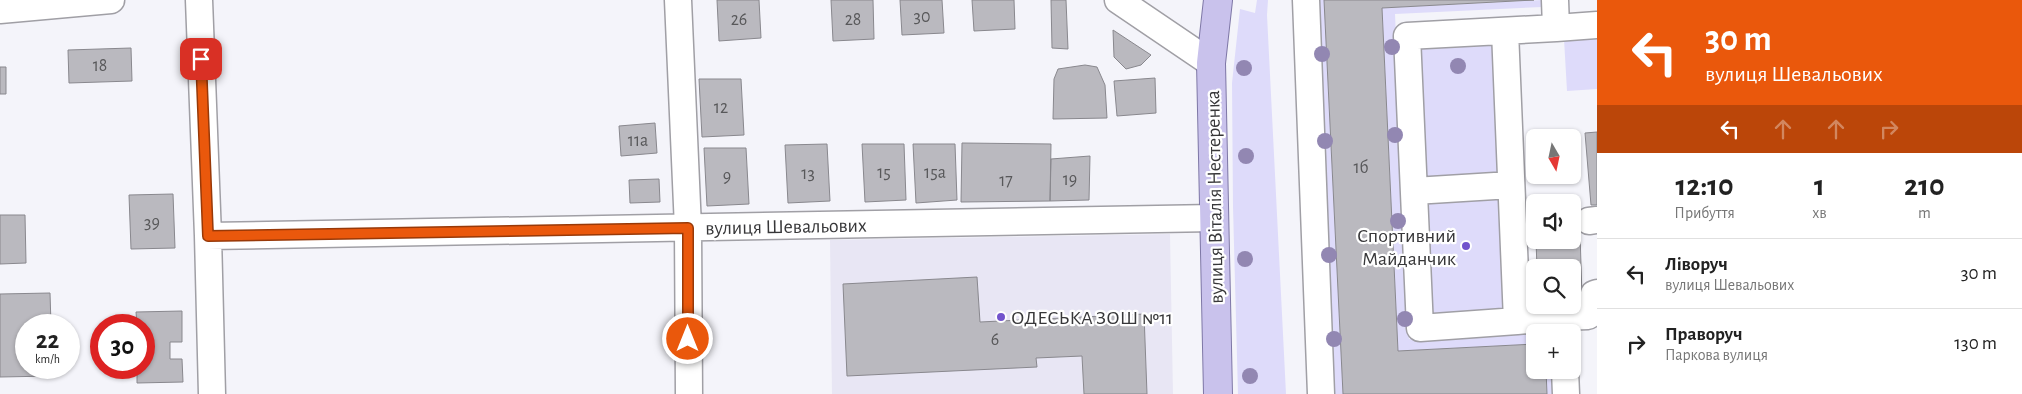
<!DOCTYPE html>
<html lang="uk">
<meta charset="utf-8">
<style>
body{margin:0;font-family:"Alegreya Sans",sans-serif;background:#f6f6f6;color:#222;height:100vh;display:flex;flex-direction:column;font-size:19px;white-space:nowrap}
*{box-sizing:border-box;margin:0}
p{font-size:16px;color:#767676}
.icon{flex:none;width:28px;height:28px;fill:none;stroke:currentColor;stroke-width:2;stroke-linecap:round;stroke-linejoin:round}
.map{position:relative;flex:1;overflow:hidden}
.sheet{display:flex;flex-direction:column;background:#fff;width:425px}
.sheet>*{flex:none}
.hud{background:#ea580c;color:#fff;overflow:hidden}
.needle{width:32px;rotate:171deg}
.fabs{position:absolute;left:1526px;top:129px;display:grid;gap:10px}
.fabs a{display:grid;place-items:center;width:55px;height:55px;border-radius:8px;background:#fff;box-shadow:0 1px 4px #0004;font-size:25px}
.speed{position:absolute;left:15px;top:314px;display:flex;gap:10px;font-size:25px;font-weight:700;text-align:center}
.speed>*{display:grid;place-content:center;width:65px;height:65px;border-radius:50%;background:#fff;box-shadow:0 1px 4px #0004;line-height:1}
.speed small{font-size:12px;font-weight:400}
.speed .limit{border:8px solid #d22;background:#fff;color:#111}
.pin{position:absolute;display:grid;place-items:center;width:42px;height:42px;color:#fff;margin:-21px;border-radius:10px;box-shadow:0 2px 8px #0006}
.me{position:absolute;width:55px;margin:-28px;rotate:0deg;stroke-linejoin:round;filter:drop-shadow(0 0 4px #0008)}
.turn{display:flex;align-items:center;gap:18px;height:105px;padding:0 25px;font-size:22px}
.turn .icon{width:65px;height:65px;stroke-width:2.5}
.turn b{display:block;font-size:35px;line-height:42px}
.lanes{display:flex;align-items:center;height:48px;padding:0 25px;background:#0003;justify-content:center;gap:25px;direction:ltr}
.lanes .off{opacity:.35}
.eta{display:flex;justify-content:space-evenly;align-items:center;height:85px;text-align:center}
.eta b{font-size:30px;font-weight:700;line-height:35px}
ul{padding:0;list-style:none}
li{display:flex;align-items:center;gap:15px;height:70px;padding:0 25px;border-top:1px solid #e0e0e0}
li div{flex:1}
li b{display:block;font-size:19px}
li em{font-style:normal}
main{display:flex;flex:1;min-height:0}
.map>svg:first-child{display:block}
.built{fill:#e8e6f4}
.green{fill:#dedbfa}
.building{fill:#bab9bf;stroke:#89888e}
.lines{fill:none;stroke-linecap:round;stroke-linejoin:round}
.minor-casing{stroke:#a09fa5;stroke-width:29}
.major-casing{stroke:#7e77a6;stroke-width:30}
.minor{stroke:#fff;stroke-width:26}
.major{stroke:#c9c2ec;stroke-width:28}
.tree{fill:#9287b2}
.route-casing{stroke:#983908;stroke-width:12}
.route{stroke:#ea580c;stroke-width:9}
.poi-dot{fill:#7253cc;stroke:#fff;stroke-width:2}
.labels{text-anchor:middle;stroke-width:4.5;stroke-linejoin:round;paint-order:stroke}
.number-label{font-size:18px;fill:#58585a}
.street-label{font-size:20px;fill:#373739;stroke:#fff}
.poi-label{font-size:20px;fill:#373739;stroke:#fff;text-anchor:end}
</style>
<main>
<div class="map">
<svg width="1597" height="394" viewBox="0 0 1597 394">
<rect width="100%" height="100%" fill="#f4f4fa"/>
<path class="built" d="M1170 234 1173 394H832L830 240Z"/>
<path class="green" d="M1257 0H1268L1267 15 1286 394H1238L1233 207 1232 83 1240 9 1255 13Z
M1316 0H1324L1343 394H1330Z
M1542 0V7L1395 14 1409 339 1535 334V344L1398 351 1382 8Z
M1597 38V89L1567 91 1564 39Z
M1495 44 1507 312 1432 317 1421 47Z
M1546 370H1556L1557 394H1547Z"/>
<path class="building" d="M717 0H759L761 38 719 41Z
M831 0H873L874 39 833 41Z
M900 0H942L944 33 902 35Z
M972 0H1014L1015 29 974 31Z
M1051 0H1066L1068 49 1052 48Z
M1324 0H1534L1382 8 1398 351 1535 344V370H1546L1547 394H1343Z
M1113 30 1151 55 1141 65 1126 69 1114 57Z
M131 48 132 81 69 83 68 50Z
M1085 65 1097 67 1105 85 1107 118 1053 119 1054 79 1058 69Z
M0 67H6V94H0Z
M1155 78 1156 113 1117 116 1114 81Z
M699 79H741L744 135 702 137Z
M655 123 657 153 621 156 619 126Z
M1597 132V205H1591L1585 133Z
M962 143 1051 144 1050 201 961 202Z
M827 144 830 201 788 203 785 145Z
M862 144H904L906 200 865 202Z
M913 144H955L957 200 916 203Z
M704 148H746L749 204 707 206Z
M1090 156 1089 200 1050 201 1051 159Z
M659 179 660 202 630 203 629 180Z
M173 194 175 248 131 249 129 195Z
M0 215H25L26 263 0 264Z
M1572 233H1580L1582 296H1572V268H1537L1536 240H1572Z
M977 277 980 322 1144 314 1147 394H1084L1082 356 1036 358 1037 367 847 376 843 284Z
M50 293 51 325H26V368H52V376L0 377V294Z
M182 311V342H170V359H182L183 382 137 383V368H144V325H137L136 312Z"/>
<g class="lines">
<g class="minor-casing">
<path id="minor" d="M199 0 208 236 212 394
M678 0 688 228 689 394
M1118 0 1211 63
M1306 0 1321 394
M0 10 111 0
M1556 28 1597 25
M1505 31 1517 321 1420 328 1407 36 1556 28 1555 0
M1414 191 1511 185
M1589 221 1597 220
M208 236 1214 218
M1517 321 1562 317
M1563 332 1562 317 1588 316 1594 294 1597 293
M1565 370 1566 394"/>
</g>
<g class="major-casing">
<path id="major" d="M1218 0 1211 63 1218 394"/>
</g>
<use href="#minor" class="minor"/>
<use href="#major" class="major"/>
</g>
<g class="tree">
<circle cx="1392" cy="47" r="8"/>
<circle cx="1322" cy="54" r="8"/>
<circle cx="1458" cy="66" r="8"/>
<circle cx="1244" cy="68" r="8"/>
<circle cx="1395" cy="135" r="8"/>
<circle cx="1325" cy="141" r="8"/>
<circle cx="1246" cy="156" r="8"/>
<circle cx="1398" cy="221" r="8"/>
<circle cx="1329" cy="255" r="8"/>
<circle cx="1245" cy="259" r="8"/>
<circle cx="1405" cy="319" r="8"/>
<circle cx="1334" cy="339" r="8"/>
<circle cx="1250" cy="376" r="8"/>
</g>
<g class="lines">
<g class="route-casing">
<path id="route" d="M201 59 208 236 688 228V339"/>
</g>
<use href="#route" class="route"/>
</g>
<g class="poi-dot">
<circle cx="1466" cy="246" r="5"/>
<circle cx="1001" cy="317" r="5"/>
</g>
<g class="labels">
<g class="number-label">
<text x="922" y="22">30</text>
<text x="739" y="25">26</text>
<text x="853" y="25">28</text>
<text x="100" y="71">18</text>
<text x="721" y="113">12</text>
<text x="638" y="146">11а</text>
<text x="1361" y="173">1б</text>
<text x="884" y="178">15</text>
<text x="935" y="178">15а</text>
<text x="808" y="179">13</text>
<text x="727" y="182">9</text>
<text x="1070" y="185">19</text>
<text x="1006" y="186">17</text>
<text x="152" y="228">39</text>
<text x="995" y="345">6</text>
</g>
<g class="street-label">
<text transform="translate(1214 197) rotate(-91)" y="7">вулиця Віталія Нестеренка</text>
<text transform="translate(786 226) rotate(-1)" y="7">вулиця Шевальових</text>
</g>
<g class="poi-label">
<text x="1456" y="242">Спортивний<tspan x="1456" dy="23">Майданчик</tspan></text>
<text x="1011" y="324" text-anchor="start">ОДЕСЬКА ЗОШ №11</text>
</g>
</g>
</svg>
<div class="fabs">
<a><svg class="needle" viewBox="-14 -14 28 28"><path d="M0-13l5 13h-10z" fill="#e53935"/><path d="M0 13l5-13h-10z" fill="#767676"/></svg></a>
<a><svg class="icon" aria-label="sound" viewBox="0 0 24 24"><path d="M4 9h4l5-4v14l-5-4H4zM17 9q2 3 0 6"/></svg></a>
<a><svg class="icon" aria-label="search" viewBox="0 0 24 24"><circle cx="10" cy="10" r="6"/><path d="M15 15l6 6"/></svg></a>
<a>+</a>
</div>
<div class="speed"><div>22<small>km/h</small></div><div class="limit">30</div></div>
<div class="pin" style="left:201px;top:59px;background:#d93025"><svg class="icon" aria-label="arrive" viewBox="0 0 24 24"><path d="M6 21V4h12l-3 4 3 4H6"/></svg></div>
<svg class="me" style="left:688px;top:339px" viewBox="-20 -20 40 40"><circle r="17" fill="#ea580c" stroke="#fff" stroke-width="3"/><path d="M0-11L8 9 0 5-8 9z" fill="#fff"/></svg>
</div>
<section class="sheet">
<div class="hud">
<div class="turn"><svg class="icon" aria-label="left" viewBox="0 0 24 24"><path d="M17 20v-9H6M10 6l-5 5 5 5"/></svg><div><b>30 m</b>вулиця Шевальових</div></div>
<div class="lanes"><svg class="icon" aria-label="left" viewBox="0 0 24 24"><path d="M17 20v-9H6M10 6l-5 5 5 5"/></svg><svg class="icon off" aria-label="ahead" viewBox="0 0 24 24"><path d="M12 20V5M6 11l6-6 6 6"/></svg><svg class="icon off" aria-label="ahead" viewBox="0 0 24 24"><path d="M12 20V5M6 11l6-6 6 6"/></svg><svg class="icon off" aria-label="right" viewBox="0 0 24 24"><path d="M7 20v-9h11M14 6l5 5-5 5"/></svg></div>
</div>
<div class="eta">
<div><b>12:10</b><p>Прибуття</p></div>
<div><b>1</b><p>хв</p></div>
<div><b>210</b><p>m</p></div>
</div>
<ul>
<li><svg class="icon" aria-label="left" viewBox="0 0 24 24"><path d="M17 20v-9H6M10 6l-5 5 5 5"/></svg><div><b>Ліворуч</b><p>вулиця Шевальових</p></div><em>30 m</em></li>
<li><svg class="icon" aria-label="right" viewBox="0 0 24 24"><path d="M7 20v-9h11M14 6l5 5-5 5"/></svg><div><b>Праворуч</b><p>Паркова вулиця</p></div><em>130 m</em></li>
</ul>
</section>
</main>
